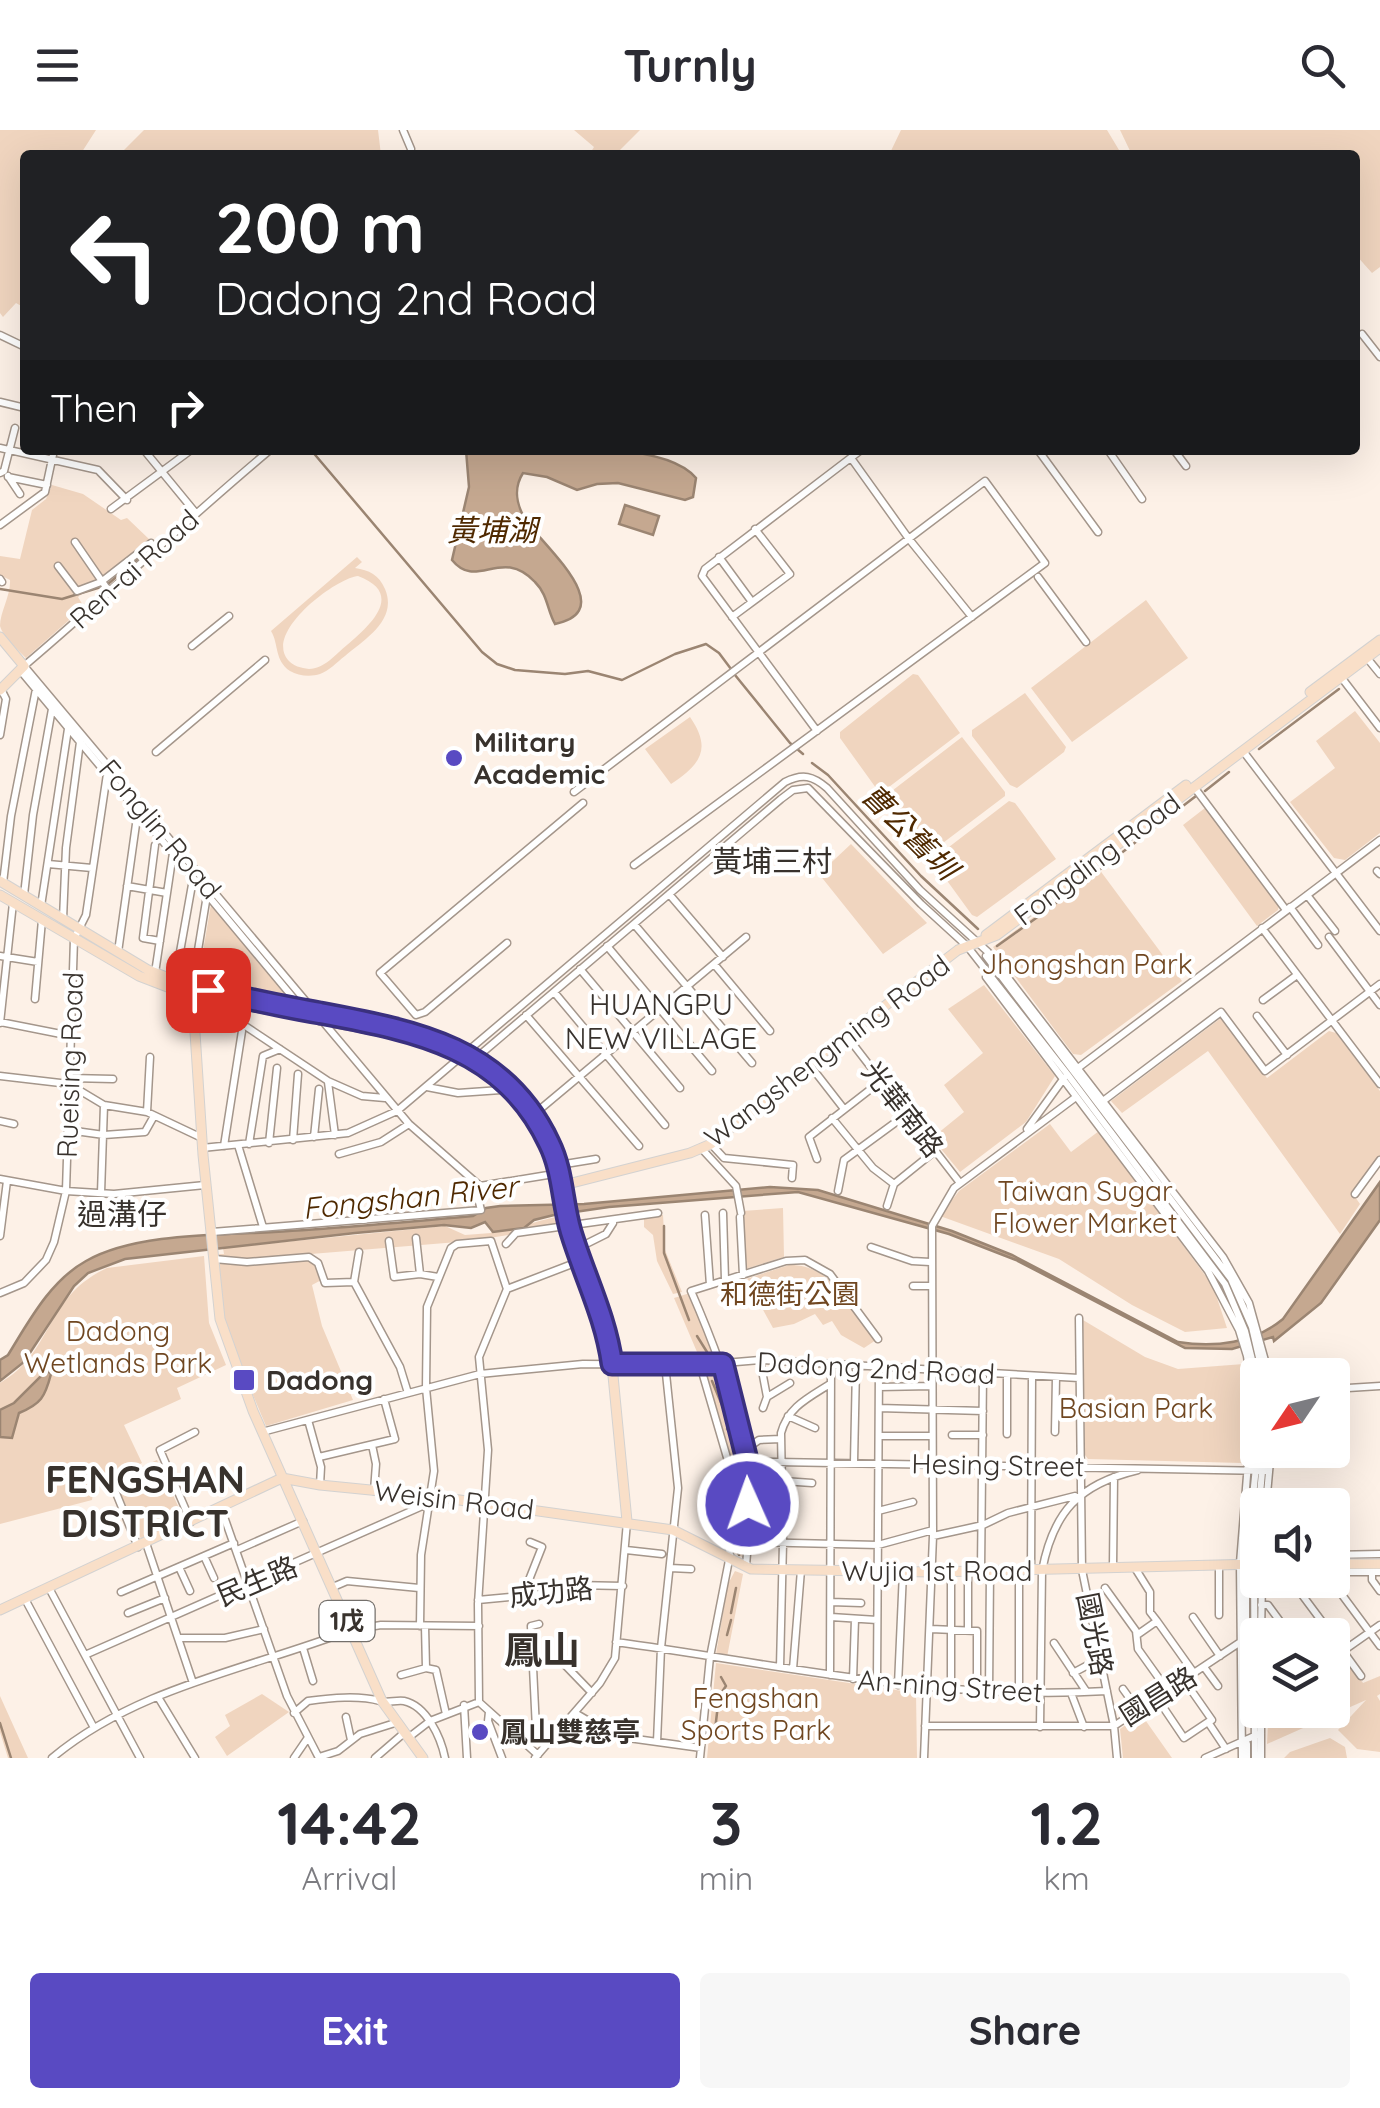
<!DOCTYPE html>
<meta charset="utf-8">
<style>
body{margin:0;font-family:Quicksand,"Noto Sans TC",sans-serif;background:#f7f7f7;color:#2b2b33;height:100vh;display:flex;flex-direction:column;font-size:38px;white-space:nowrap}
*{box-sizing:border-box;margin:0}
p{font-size:32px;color:#7c7c81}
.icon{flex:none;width:55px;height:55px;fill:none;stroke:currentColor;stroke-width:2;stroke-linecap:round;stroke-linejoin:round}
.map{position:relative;height:1628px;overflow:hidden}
.side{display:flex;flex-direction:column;background:#fff;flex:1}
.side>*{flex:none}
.hud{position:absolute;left:20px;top:20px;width:1340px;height:305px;border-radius:10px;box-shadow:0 10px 40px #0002;background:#202124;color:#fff;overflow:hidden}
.needle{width:65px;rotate:235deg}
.fabs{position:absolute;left:1240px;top:1228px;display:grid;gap:20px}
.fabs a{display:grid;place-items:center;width:110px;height:110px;border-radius:10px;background:#fff;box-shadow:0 10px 40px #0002;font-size:50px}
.pin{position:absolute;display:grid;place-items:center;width:85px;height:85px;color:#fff;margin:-42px;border-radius:20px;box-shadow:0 5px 15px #0006}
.me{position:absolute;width:110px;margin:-55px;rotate:358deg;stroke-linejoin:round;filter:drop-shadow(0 0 8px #0008)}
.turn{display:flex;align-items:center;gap:35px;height:210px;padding:0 30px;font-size:45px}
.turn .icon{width:130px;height:130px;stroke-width:2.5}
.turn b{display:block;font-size:70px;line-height:85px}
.then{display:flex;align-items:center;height:95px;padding:0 30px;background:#0003;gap:20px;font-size:38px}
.eta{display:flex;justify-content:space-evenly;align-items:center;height:170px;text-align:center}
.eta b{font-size:60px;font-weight:700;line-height:70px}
.primary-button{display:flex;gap:20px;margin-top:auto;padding:20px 30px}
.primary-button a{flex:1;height:115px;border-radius:10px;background:#594ac2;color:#fff;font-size:40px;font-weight:700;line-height:115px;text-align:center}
.primary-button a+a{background:#f7f7f7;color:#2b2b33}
header{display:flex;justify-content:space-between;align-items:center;height:130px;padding:0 30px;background:#fff;font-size:45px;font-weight:700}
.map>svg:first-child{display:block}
.green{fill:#f0d5bf;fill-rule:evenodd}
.water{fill:#c5a890;stroke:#9b8572;stroke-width:2.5}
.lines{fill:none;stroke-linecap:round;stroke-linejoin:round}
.stream{stroke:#9b8572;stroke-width:2.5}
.minor-casing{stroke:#a4968b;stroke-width:9}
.major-casing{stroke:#d3d2d1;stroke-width:11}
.minor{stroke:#fff;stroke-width:6}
.major{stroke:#f9dfc8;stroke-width:9}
.route-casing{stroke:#3a307e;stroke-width:25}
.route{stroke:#594ac2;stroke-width:18}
.poi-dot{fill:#594ac2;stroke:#fff;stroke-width:4}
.labels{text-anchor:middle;stroke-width:8;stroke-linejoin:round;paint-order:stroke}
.shield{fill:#fff;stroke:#74706c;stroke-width:2.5}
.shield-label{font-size:25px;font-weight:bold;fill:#38322d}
.street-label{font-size:28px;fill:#38322d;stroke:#fff}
.poi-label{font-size:28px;font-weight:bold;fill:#38322d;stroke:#fff;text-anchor:start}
.park-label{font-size:28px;fill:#704721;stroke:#fff}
.water-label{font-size:30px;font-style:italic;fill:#4f2900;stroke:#fff}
.neighbourhood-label{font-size:30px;fill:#38322d;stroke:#fff}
.district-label{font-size:38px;font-weight:bold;fill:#38322d;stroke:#fff}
</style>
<header><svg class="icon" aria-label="menu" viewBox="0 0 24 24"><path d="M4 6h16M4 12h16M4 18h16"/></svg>Turnly<svg class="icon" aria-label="search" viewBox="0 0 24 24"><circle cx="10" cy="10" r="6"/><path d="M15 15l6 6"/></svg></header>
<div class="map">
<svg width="1380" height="1628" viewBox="0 0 1380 1628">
<rect width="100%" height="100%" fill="#fdf1e7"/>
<path class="green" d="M0 0H96L80 25H25V178L16 173 3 187 0 183Z
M144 0H378L381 25H119Z
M574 0H640L615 25H589L594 17Z
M901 0H1107L1122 25H889Z
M1120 0H1380V137L1372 143 1355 124V25H1132Z
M52 355 83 364 121 390 127 388 150 410 78 467 84 477 26 528C18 520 3 507 0 496 0 482 11 465 10 450L0 445V426L20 429 32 380 46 369Z
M357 427 362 432 355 438C369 440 379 445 385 459 398 490 365 509 345 526 337 532 329 541 320 544 311 547 298 546 290 541 274 530 279 514 271 501ZM358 446C406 464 369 496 347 515 336 524 324 539 309 539 301 538 293 536 288 530 264 502 336 448 358 446Z
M1146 470 1188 528 1072 612 1031 558Z
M913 544 918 545 960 603 885 660 876 658 840 608V602Z
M1025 563 1066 617 1064 622 1017 658 1010 655 972 606V600Z
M1355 581 1380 613V703L1345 730 1334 728 1290 672 1335 638 1316 611Z
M690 587C712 619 701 634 671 654L645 619Z
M962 607 1005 662V666L927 725 884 667Z
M1009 671 1015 673 1056 729 977 787 972 785 932 730Z
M1205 678 1279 775 1278 780 1257 796 1183 695Z
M851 714 927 793 883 824 819 744Z
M1099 739 1182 851 1081 925 1073 924 993 817Z
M211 774 294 869 303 880 197 857Z
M984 855 1055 946 1026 992 960 1042 932 1008 964 982 944 955 983 923 948 879Z
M1221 888 1267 948 1329 901 1336 903 1380 961V1027L1353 1064 1360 1074 1340 1104 1208 921 1122 983 1111 971Z
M1050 994 1071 1022 1099 1001 1213 1156 1227 1198 1185 1202 1132 1175 1059 1129 940 1086 959 1061Z
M783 1078 784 1127 742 1140V1081Z
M663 1085 665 1120 682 1162 673 1164 657 1131 653 1105 644 1097V1086Z
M557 1087 559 1097 470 1111 311 1124 325 1148 312 1155 322 1196 353 1270 266 1296 226 1201 217 1124H224L223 1118 445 1096 465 1105 491 1103 492 1098C522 1100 529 1092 557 1087Z
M204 1126 209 1193 226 1235 177 1258 181 1269 124 1295 142 1333 94 1356 92 1370 0 1394V1253C54 1222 44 1167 107 1138Z
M789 1135C832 1134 853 1179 876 1210L864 1218 841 1205 832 1191 823 1195 815 1184 794 1194 773 1198 746 1149Z
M690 1163 714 1227 700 1229 674 1168Z
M1083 1190 1145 1227 1178 1239 1244 1234 1249 1276 1246 1327 1242 1333 1088 1329 1085 1325Z
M716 1238 721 1242 745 1324V1428L731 1422 728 1405 730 1333 704 1240Z
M157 1330 184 1389 141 1409 114 1349Z
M735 1441 743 1444 727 1527 716 1524 728 1454Z
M1345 1528 1363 1553 1380 1546V1564L1377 1566 1380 1571V1622L1357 1619 1338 1600 1366 1570 1267 1614 1268 1594 1301 1580H1332L1333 1566 1340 1562 1333 1551V1537Z
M716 1533 916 1563 917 1628H707Z
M262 1564 289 1582 227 1626 215 1607 230 1596 225 1585Z
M0 1566 28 1628H8L0 1602Z
M1141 1584 1172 1628H1123L1120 1599Z
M1330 1608 1345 1617 1347 1628H1284L1290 1622Z"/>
<path class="water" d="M466 320C519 320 662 306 696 348L693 367 685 370 618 353 597 354 577 360 547 347 523 343C514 357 516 373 524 387 536 410 624 480 555 494 547 480 548 465 535 452 501 416 477 461 452 430L469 357Z
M625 375 659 386 653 405 619 394Z
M1380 1052V1090L1321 1173 1274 1211 1273 1207 1232 1219 1185 1218 1016 1130 949 1104 798 1062 609 1077 554 1085 534 1090 524 1098 493 1102 485 1092 471 1098 444 1095 355 1103 125 1129 88 1143 74 1156 24 1232 0 1251V1230L8 1225C29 1191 50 1151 86 1131 135 1103 219 1105 274 1102 340 1098 407 1092 473 1086L486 1078 500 1076 584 1074 770 1057 818 1060 952 1101 1012 1125 1178 1212C1215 1218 1254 1213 1283 1189Z
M47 1240 51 1244C45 1267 41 1274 19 1283L12 1308 0 1307V1280L14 1273Z"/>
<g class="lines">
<path class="stream" d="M311 320 482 522 497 534 515 540 565 544 588 541 622 550 675 524 706 514 719 523 731 539
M108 454 160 410
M0 459 62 469 101 457
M735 545 790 613 803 624
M1259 619 1339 559
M812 633 828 645 921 746 978 799
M1205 661 1229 642
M1048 779 1196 666
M997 816 1039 786
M664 1096V1123L689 1190
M697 1206 707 1222
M712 1251 729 1292 727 1299 736 1309
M739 1342C738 1350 740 1360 738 1367 733 1390 728 1401 739 1425
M731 1483 736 1458
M727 1505 731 1490
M0 1593 11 1628
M715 1600 719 1566 726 1556 721 1547"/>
<g class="minor-casing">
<path id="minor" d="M403 0 411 19
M1362 204 1380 227
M0 205 25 217
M0 272 25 278
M0 318 98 340 127 370
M144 320 195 382
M270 320C186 390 108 465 24 536L409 994 480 1056 560 1043
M1038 320 1098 402
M1108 320 1142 369
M1174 320 1186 336
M851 328 909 409 972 487
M0 343 4 341 15 298
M8 346 20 364
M8 347 47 355
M111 379 191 320
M0 395 45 362 54 320
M75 412 110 463
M719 427 752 472
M58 436 77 461 101 452 151 413
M1038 447 1086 512
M0 449 2 452
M732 487 790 444 755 399
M192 516 229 486
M1367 528 1380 544
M20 540 310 888
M1341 547 1380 598
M817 601 702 446 705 439 861 320
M0 605 6 569 1 559
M1243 621 1380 801
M156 622 265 530
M1194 657 1286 780
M574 662 985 351 1045 433 634 735
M155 715 143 808 160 811
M48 734 92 738
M1377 741 1380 744
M3 753 11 686 36 559
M127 756 167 763
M208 759 192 857 394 896 466 923 486 936 534 984 559 1035 560 1056
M669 764 723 827
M24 765 33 685 52 579
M1307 765 1335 801
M41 776 68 599
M1290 777 1318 815
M63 789 66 718 80 612
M634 794 752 933
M1262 798 1380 954
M1329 807 1380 875
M507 813 425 882 416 885 380 843 583 673
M607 816 712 941
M118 822 138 680
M0 826 38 832
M986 826 1231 1149 1252 1197 1263 1245
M714 834 770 901
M580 839 680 958
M155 843 173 723
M986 847 1208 1141 1239 1200 1247 1226 1253 1271 1240 1433 1242 1628
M175 850 193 749
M554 862 665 995
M191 866 307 888
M35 869 42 790
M206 870 328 951 362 966 385 968
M1263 870 1297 845
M526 885 639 1016
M1257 886 1287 925
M319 891C400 906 479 916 529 990 541 1008 547 1027 555 1046
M0 892 71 906
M0 893 13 773
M846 905 960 1053
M463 930 482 923 781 669 793 660 808 658 921 774 967 816 1068 945 1225 1154 1245 1201 1258 1254
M809 934 844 979
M1078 938 1380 710
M0 946 69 954 104 975 147 982 202 1008
M70 948 113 949
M328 952 335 1005
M427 957 458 963 501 960
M1103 971 1221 882 1265 941 1380 854
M147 982 150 927
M532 986 746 807
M832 988 873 1038 894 1054 887 1076
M0 991 14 994
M1027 999 1064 948
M68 1000 104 1005 145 1002 154 986
M314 1007 319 959
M293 1010 298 944
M269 1013 277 938
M249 1014 263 926 280 919
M711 1014 724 1028 793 1035 792 1048
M238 1015 263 1097
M224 1016 242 901
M202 1018 348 1003 397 981 785 652C803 643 813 646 827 658L920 760 988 822 1223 1127 1249 1173 1269 1245
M701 1018 736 1056 741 1083
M339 1024 381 1012 409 994
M817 1029 809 1007 881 951
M559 1035 596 1029
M0 1049 66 1061 114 1064 205 1055
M894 1054 935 1021
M838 1061 844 1030 907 984
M101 1063 104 975
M1355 1064 1380 1030
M723 1083 725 1150
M705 1085 710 1155
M740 1087 743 1145
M212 1102 481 1080 474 1053
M0 1106 7 1051
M416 1108 420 1144
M389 1111 394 1147 420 1144 438 1147
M506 1114 516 1103 658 1083
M871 1117 912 1131 930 1132
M576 1119 606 1104 613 1093
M359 1122 354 1152 400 1237 408 1263
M214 1129 247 1132 309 1127 318 1133 325 1153 354 1152
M913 1156H930
M0 1163 24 1153 46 1130 54 1112 66 1061 74 809 86 785 107 644
M1079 1188 1082 1440 1114 1596 1117 1628
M760 1230 767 1267 763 1278
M700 1235 728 1331 726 1401 730 1425 710 1527 700 1628
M1007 1245V1304
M879 1257 932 1256
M1332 1259 1380 1256
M767 1267 790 1253
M879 1278 983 1281
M788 1286 815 1298
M308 1290 321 1337 320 1355
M262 1302 480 1244 583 1234 700 1235 760 1230 1079 1248
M1055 1302 1056 1247
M952 1305H983
M879 1306H932
M372 1315 376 1334 374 1361
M746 1319 759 1310 781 1309
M319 1327 395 1309 384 1269
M728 1331 1268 1341
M854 1332 856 1237
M783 1351 812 1353
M112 1353 138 1417
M748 1364H783
M748 1374 773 1371 774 1380H783
M1259 1375 1264 1320
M1266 1375 1271 1320
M221 1378 287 1566 319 1628
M878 1381 913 1372
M191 1392 160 1320 195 1302
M933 1406 983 1395 1008 1383 1075 1366
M748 1412 878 1415 933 1400
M146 1413 193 1553
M237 1420 303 1391
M626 1420 662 1424
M1332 1425 1380 1424
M204 1426 214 1448
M746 1436C757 1331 732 1255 691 1161L786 1131 805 1130 830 1144 878 1209
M179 1437 190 1461
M1113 1437 1114 1347
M670 1438 691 1439
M1135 1438 1150 1462V1482L1157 1491
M1031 1440 1032 1246
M981 1441 983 1243
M1019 1441V1565
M968 1442V1500
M1332 1442H1380
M1372 1442V1450L1380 1461
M1291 1450 1332 1505
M1331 1450 1380 1516
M333 1457 347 1451 419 1458
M49 1458 140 1628
M1105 1458 1136 1501 1138 1519 1168 1561
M121 1462 234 1413
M523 1465 542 1417 530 1412
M25 1469 93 1596
M478 1470 551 1463 574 1455 623 1456
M831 1472 861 1473
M1261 1475H1268L1290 1505
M128 1483 165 1468
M1219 1485V1435
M831 1487 877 1490
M1193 1487 1220 1526
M420 1496 421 1425 434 1341 426 1258 427 1177 451 1118 457 1114 491 1111 507 1159
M931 1499 977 1501V1562
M1137 1505 1157 1491 1194 1543
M1261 1505 1262 1450
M1332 1506 1361 1546
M178 1508H225L264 1499
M616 1512C783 1535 936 1571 1107 1561
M1054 1513 1086 1561
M303 1518 313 1551
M1343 1521 1380 1495
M85 1525 427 1374
M564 1534 592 1563
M780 1537 783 1413 781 1303C788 1277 808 1268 830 1254
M1204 1537 1218 1556
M426 1538 436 1540 446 1584
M793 1539 801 1440
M1073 1543 1101 1528
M401 1545 426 1538 425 1496
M830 1545 831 1235
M853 1549 855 1489
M1184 1550 1212 1590 1208 1592 1226 1619
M877 1552 879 1238
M1332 1554 1336 1560
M898 1555 903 1442
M1123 1559 1138 1580
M951 1561V1442
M989 1563 990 1441
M1071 1563 1084 1597
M158 1567 195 1628
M1157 1568 1184 1608 1208 1592
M479 1572 478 1474 488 1320 479 1227 507 1159 580 1131
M479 1572 538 1625
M464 1575 467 1628
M489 1582 488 1591 502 1628
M294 1583 308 1571C331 1568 358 1565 380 1571 388 1573 396 1570 404 1571 427 1576 441 1608 445 1628
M575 1583 614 1606 701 1618
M346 1587 351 1610
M1246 1591V1433L1258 1318
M925 1596H1114L1254 1503 1263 1500 1267 1505
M1040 1597 1042 1441C1053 1382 1079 1354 1138 1340
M408 1608 430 1591 479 1572
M657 1612 661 1518 678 1358 665 1234
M1247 1614V1628
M528 1616 536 1599 531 1496 539 1494
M319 1627 338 1621 360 1604 395 1593
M52 1628C137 1557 250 1539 351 1500L381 1495 479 1496
M294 1628 307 1609
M375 1628 404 1603
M535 1628 600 1553 615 1528 627 1392
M924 1628 933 1406 932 1096 954 1058 1076 967
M1205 1628 1261 1603
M1255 1628 1254 1433 1258 1387
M1261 1628V1580"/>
</g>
<g class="major-casing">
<path id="major" d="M0 507 24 536 0 560
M1310 562 1380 510
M0 751 148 840 192 857 203 1025 220 1189 253 1281 382 1571 423 1628
M0 765 139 846 191 866
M986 805 1186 655
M282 1348 320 1355 431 1366 673 1400 751 1439 932 1442 1258 1434
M627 1391 611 1225 570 1097 560 1056 690 1023 711 1014 809 934 958 820 997 805 1380 518
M1332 1434H1380
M0 1480 282 1348"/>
</g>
<use href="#minor" class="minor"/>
<use href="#major" class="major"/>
</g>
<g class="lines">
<g class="route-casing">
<path id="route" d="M208 860C245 868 283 877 320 883 415 901 504 917 549 1013 563 1041 562 1072 571 1102 584 1145 606 1188 612 1234H723L747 1330 748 1374"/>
</g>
<use href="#route" class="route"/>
</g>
<g class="poi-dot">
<circle cx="454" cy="628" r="10"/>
<rect x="232" y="1238" width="24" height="24" rx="5"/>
<circle cx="480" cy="1602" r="10"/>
</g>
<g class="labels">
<rect class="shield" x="319.5" y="1471" width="55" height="40" rx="8"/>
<g class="shield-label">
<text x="347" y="1500">1戊</text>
</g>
<g class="street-label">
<text transform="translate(134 439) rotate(-42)" y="10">Ren-ai Road</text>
<text transform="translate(160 699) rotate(50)" y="10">Fonglin Road</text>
<text transform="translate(1097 729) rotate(-37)" y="10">Fongding Road</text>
<text transform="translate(827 921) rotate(-37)" y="10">Wangshengming Road</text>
<text transform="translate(70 935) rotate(-88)" y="10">Rueising Road</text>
<text transform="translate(903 979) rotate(52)" y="10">光華南路</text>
<text transform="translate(876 1238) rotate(3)" y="10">Dadong 2nd Road</text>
<text transform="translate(998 1335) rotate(1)" y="10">Hesing Street</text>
<text transform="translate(454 1370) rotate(7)" y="10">Weisin Road</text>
<text x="937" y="1451">Wujia 1st Road</text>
<text transform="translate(257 1451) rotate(-23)" y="10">民生路</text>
<text transform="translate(551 1462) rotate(-6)" y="10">成功路</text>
<text transform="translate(1095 1504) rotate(79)" y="10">國光路</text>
<text transform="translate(950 1556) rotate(4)" y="10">An-ning Street</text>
<text transform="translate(1158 1566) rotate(-32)" y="10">國昌路</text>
</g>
<g class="poi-label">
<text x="474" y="622">Military<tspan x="474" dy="32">Academic</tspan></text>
<text x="266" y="1260">Dadong</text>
<text x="500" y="1612">鳳山雙慈亭</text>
</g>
<g class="park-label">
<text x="1087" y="844">Jhongshan Park</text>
<text x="1085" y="1071">Taiwan Sugar<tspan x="1085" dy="32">Flower Market</tspan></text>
<text x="790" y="1174">和德街公園</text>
<text x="118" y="1211">Dadong<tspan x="118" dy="32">Wetlands Park</tspan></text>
<text x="1136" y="1288">Basian Park</text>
<text x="756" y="1578">Fengshan<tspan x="756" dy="32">Sports Park</tspan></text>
</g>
<g class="water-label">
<text x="492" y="411">黃埔湖</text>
<text transform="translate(909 702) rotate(45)" y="10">曹公舊圳</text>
<text transform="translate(410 1068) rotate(-6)" y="10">Fongshan River</text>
</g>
<g class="neighbourhood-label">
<text x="772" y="742">黃埔三村</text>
<text x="661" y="885">HUANGPU<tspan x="661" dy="34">NEW VILLAGE</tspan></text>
<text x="122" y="1095">過溝仔</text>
</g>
<g class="district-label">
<text x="145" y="1363">FENGSHAN<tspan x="145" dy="44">DISTRICT</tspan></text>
<text x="542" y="1534">鳳山</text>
</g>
</g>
</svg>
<div class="fabs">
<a><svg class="needle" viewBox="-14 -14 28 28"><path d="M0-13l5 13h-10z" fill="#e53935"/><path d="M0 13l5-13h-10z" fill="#7c7c81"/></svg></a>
<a><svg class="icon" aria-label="sound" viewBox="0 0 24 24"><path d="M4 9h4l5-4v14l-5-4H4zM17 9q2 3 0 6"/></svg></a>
<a><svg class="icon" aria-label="layers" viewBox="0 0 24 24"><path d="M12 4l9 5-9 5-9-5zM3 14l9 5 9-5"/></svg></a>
</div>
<div class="pin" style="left:208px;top:860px;background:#d93025"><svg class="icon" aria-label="arrive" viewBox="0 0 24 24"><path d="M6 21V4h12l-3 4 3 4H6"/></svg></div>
<svg class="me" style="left:748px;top:1374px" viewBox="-20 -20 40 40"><circle r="17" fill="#594ac2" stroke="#fff" stroke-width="3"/><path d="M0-11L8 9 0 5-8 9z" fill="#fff"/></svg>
<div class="hud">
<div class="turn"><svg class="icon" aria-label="left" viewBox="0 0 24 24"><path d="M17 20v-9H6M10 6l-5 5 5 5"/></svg><div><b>200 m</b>Dadong 2nd Road</div></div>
<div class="then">Then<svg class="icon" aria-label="right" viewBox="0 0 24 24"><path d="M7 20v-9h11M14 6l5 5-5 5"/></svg></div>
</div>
</div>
<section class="side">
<div class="eta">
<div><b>14:42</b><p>Arrival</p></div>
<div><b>3</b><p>min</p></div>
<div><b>1.2</b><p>km</p></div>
</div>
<div class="primary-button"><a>Exit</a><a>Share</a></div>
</section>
